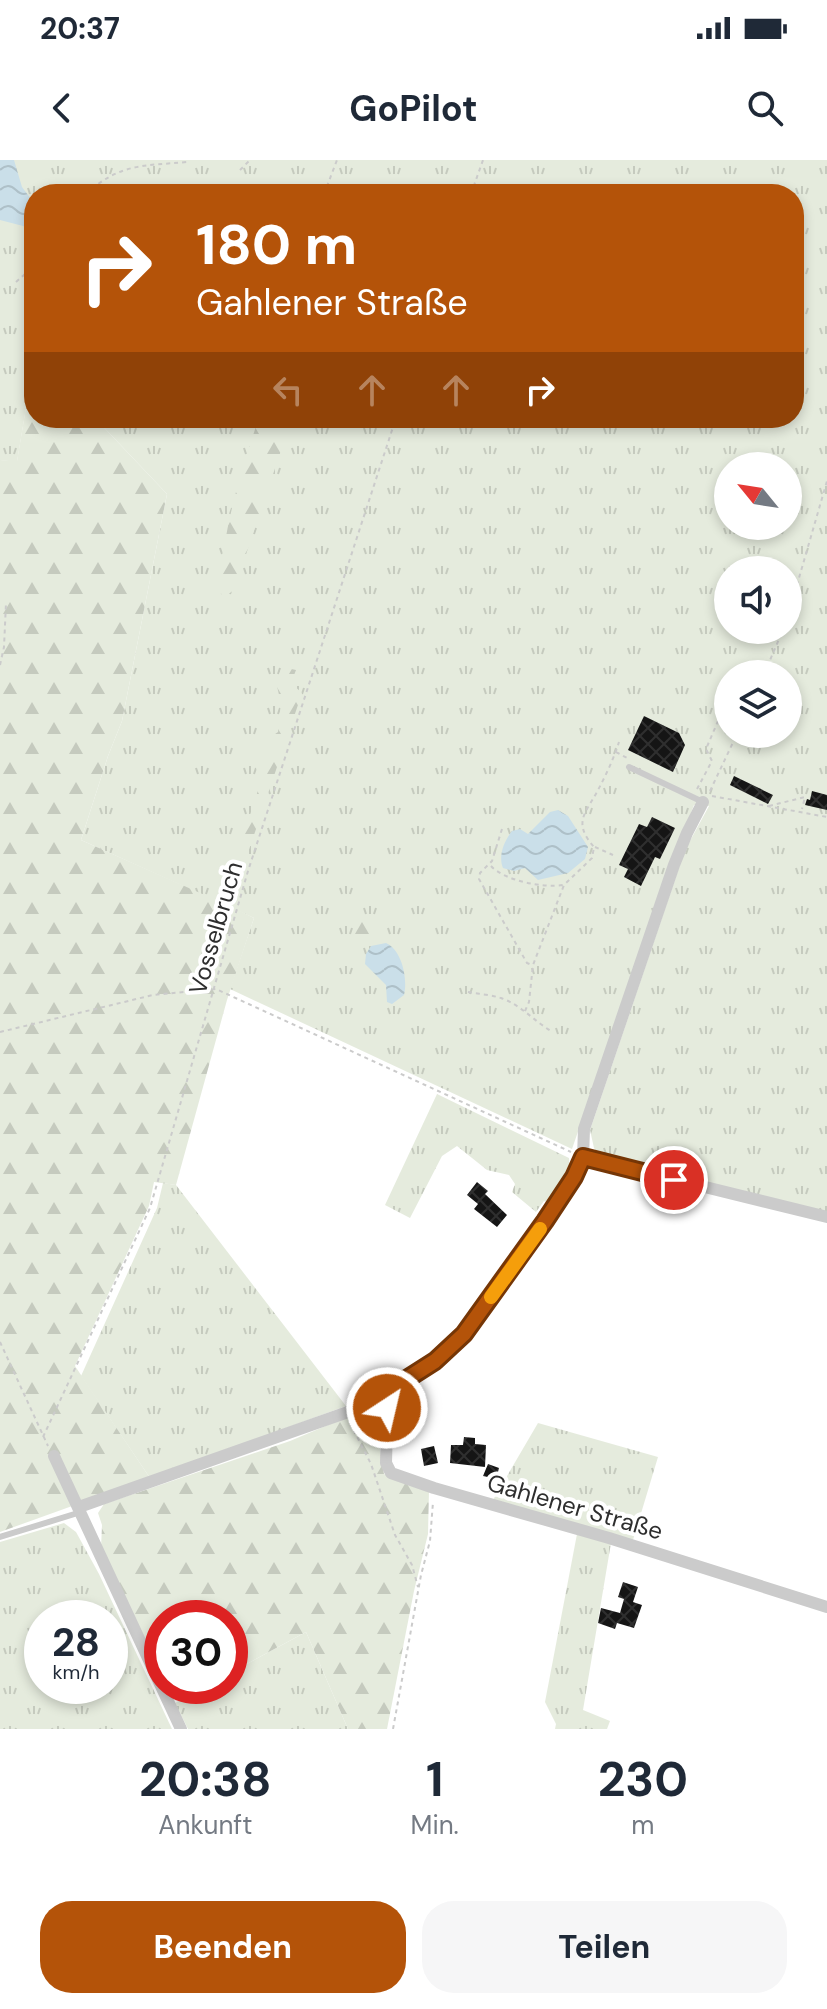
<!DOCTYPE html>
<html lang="de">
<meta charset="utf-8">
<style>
body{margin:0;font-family:"DM Sans",sans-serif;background:#f6f6f7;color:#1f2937;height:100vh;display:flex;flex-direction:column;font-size:30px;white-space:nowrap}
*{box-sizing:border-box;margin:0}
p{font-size:26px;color:#747a83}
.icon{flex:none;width:44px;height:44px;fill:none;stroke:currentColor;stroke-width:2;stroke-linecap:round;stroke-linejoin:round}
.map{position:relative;height:1569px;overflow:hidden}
.side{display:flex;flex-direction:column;background:#fff;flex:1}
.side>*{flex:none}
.top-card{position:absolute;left:24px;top:24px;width:780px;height:244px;border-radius:32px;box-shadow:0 4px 12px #0003;background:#b45309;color:#fff;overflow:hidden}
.needle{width:52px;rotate:300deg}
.fabs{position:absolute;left:714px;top:292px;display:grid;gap:16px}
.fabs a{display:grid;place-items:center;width:88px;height:88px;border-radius:50%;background:#fff;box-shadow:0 4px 12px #0003;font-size:40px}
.speed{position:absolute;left:24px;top:1440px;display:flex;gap:16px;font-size:40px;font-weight:700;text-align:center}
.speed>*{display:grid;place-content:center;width:104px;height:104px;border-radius:50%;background:#fff;box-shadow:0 4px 12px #0003;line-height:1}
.speed small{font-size:20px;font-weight:400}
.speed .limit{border:12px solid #d22;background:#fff;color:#111}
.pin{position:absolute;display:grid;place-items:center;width:68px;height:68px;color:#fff;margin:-34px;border:4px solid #fff;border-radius:50%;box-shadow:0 2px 8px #0007}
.me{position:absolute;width:88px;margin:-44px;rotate:35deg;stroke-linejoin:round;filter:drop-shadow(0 0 6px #0008)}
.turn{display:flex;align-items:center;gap:28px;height:168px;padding:0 40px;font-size:36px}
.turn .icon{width:104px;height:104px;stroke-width:2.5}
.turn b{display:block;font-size:56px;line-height:68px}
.lanes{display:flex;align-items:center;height:76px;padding:0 40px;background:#0003;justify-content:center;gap:40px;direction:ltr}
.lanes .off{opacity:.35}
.eta{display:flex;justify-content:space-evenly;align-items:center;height:136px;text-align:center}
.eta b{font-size:48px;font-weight:700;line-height:56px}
.primary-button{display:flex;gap:16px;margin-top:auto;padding:16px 40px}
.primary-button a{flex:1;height:92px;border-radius:32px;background:#b45309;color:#fff;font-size:32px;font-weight:700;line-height:92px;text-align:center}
.primary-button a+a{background:#f6f6f7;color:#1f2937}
.status{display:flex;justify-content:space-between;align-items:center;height:56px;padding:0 40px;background:#fff;direction:ltr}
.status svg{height:22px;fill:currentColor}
header{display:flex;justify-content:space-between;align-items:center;height:104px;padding:0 40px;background:#fff;font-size:36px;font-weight:700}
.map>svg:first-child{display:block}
.grass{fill:url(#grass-tufts);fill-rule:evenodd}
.forest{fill:url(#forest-firs)}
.water{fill:url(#water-waves)}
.building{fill:url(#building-cross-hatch)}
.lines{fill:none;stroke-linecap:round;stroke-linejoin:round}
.path{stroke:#cbcbcb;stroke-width:2;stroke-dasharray:4 4;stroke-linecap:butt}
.service{stroke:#cbcbcb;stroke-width:6}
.minor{stroke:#cbcbcb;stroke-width:12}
.route-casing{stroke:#753606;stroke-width:20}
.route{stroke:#b45309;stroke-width:14}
.slow{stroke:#f59e0b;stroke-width:14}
.labels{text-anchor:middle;stroke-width:8;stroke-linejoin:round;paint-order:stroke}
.street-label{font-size:24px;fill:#2e2e2e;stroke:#fff}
</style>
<div class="status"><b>20:37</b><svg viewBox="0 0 49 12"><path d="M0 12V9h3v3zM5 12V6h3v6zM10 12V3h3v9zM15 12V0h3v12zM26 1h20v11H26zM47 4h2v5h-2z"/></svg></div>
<header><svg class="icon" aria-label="back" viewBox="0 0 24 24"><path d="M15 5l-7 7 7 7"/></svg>GoPilot<svg class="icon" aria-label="search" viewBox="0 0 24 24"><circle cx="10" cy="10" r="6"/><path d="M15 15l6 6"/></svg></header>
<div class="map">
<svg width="827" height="1569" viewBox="0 0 827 1569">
<defs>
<pattern id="grass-tufts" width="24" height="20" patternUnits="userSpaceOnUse" patternTransform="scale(2)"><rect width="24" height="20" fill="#e5ebdd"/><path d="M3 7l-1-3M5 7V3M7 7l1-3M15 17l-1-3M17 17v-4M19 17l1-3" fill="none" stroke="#c5cabe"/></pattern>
<pattern id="forest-firs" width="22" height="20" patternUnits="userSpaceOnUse" patternTransform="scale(2)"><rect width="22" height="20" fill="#e5ebdd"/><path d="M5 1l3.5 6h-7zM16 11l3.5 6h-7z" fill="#c5cabe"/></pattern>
<pattern id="water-waves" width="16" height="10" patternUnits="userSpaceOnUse" patternTransform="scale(2)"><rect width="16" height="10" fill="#cadfe9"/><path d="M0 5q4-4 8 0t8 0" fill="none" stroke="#aec0c8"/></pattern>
<pattern id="building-cross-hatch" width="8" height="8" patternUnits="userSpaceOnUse" patternTransform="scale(2)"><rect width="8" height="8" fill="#151515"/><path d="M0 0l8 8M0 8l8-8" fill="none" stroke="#2f2f2f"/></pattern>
</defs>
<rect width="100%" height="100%" fill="#fff"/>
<path class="grass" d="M0 0H827V1053L599 995 594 988 590 970 685 690 709 646 694 645 662 728 572 989 230 829 254 758 81 680 108 596 122 561 167 334 95 258H794V34H34V229L29 230 17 302 0 300ZM728 306H788V366H728ZM728 410H788V470H728ZM728 514H788V574H728Z
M437 934 569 998 570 1015 552 1045 544 1041 536 1052 512 1032 515 1024 509 1015 487 1010 457 986 442 996 410 1058 385 1045Z
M163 1023 176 1025 346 1246 150 1318 81 1216 157 1048Z
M538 1263 658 1297 633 1380 493 1340Z
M64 1363 76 1372 99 1414 172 1569H0V1382ZM42 1458H110V1526H42Z
M577 1374 611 1383 583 1550 610 1561 607 1569H555L556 1564 545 1542Z
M306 1472 348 1569H188L175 1543 206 1526H230V1513Z"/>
<path class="forest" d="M29 229H34V258H95L167 334 122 561 108 596 81 680 218 741 228 723 261 621 256 608 266 604 258 586 278 572 281 543 276 522 282 507 296 510 291 523 302 533 230 746 254 758 227 840 176 1025 154 1022 149 1046 75 1206 150 1318 0 1372V300L17 301Z
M259 258H292L234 430 227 435 217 433C218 410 224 389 228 366 236 328 246 294 259 258Z
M343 731 373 764 380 780 358 786Z
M373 1246 384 1314 429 1331 428 1374 414 1431 387 1569H348L306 1472 230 1513V1458H162V1517L101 1389 102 1365 98 1353 104 1344 290 1281Z"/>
<path class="water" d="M0 0H14L22 27 34 43V73L23 66 0 60Z
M558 650 568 656 588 687 585 699 568 713 538 720 525 708 514 711 503 708C498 696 504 681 512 671L520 669 528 674 550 652Z
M386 783C402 790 408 819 404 835L392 844 387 842 386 825 365 804 366 794 371 786Z"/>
<path class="building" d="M644 556 679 573 685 585 673 612 628 590Z
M734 616 773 635 768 644 730 625Z
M812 631 827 635V650L805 645 807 639 810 640Z
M652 657 675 668 660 699 655 697 641 726 624 717 628 709 619 705 639 664 647 667Z
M477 1022 488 1031 485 1034 507 1055 497 1067 474 1049 478 1044 467 1035Z
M464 1277 475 1278V1284L486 1285 485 1307 450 1303 451 1285H463Z
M434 1286 438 1303 424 1306 421 1289Z
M488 1304 499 1308 498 1312 503 1315 501 1320 483 1316Z
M623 1422 638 1427 633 1442 642 1445 634 1468 617 1463 615 1469 598 1463 601 1448 620 1453 624 1439 618 1437Z"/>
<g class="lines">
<path class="path" d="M240 10 250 0
M55 34 56 29
M86 34C120 3 143 6 187 2
M324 34 337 0
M471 34 483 0
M16 122 34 106
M788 456 827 321
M0 505 4 487 6 443
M764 514 783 470
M616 592 627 598
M697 629 712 601 706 589 718 561
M710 631 737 574
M712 636 827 657
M769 646 805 637 802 649
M502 669 492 701 480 713 479 719 527 803 532 805
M595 687 613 695
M491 706C505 721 543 728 563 725
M468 832C479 834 491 835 501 838 521 845 534 861 551 871
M525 851 529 842 533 805 564 725 592 698 594 687C572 662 586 653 598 630 606 615 614 598 619 582
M0 872 153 835 216 829 571 992
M0 1182 48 1286
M350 1263 371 1304 395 1375 412 1405 418 1427
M43 1277 150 1048 248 711 396 258
M393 1569 421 1415 430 1381 433 1342"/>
<path class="service" d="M629 607 703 642
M0 1377 81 1352"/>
<path class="minor" d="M583 997 827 1057
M388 1231 386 1303 391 1313 434 1328 609 1378 827 1447
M54 1296 181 1569
M79 1347 345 1253 371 1242 435 1201 464 1174 574 1017 583 997 584 969 674 705 687 673 703 642"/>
</g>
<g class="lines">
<g class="route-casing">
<path id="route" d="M387 1248 388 1231 435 1201 464 1174 545 1061 574 1017 583 997 674 1020"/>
</g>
<use href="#route" class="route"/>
<path class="slow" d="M491 1137 540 1069"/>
</g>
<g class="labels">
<g class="street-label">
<text transform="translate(216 768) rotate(-74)" y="8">Vosselbruch</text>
<text transform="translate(575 1347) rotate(16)" y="8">Gahlener Straße</text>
</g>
</g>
</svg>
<div class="fabs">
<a><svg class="needle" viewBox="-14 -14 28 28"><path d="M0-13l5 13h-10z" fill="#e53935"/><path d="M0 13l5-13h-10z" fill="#747a83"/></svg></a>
<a><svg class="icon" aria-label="sound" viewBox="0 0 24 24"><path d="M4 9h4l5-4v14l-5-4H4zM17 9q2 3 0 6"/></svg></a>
<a><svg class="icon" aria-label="layers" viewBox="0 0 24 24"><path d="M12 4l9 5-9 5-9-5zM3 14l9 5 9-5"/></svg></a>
</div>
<div class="speed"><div>28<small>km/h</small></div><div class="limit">30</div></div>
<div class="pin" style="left:674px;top:1020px;background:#d93025"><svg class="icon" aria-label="arrive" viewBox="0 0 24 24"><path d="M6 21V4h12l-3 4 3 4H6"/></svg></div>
<svg class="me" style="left:387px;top:1248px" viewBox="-20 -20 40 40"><circle r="17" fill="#b45309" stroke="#fff" stroke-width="3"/><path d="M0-11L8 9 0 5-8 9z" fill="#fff"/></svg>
<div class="top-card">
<div class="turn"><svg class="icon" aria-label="right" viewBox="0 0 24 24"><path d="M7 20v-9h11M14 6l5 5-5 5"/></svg><div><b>180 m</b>Gahlener Straße</div></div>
<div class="lanes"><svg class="icon off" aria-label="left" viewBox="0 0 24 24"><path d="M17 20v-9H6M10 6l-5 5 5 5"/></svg><svg class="icon off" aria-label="ahead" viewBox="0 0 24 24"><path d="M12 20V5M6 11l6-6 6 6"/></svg><svg class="icon off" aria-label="ahead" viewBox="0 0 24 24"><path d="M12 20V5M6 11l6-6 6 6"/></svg><svg class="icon" aria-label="right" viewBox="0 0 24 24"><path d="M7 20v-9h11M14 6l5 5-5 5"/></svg></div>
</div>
</div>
<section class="side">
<div class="eta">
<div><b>20:38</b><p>Ankunft</p></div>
<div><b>1</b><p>Min.</p></div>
<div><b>230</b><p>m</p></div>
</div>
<div class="primary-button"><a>Beenden</a><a>Teilen</a></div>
</section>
